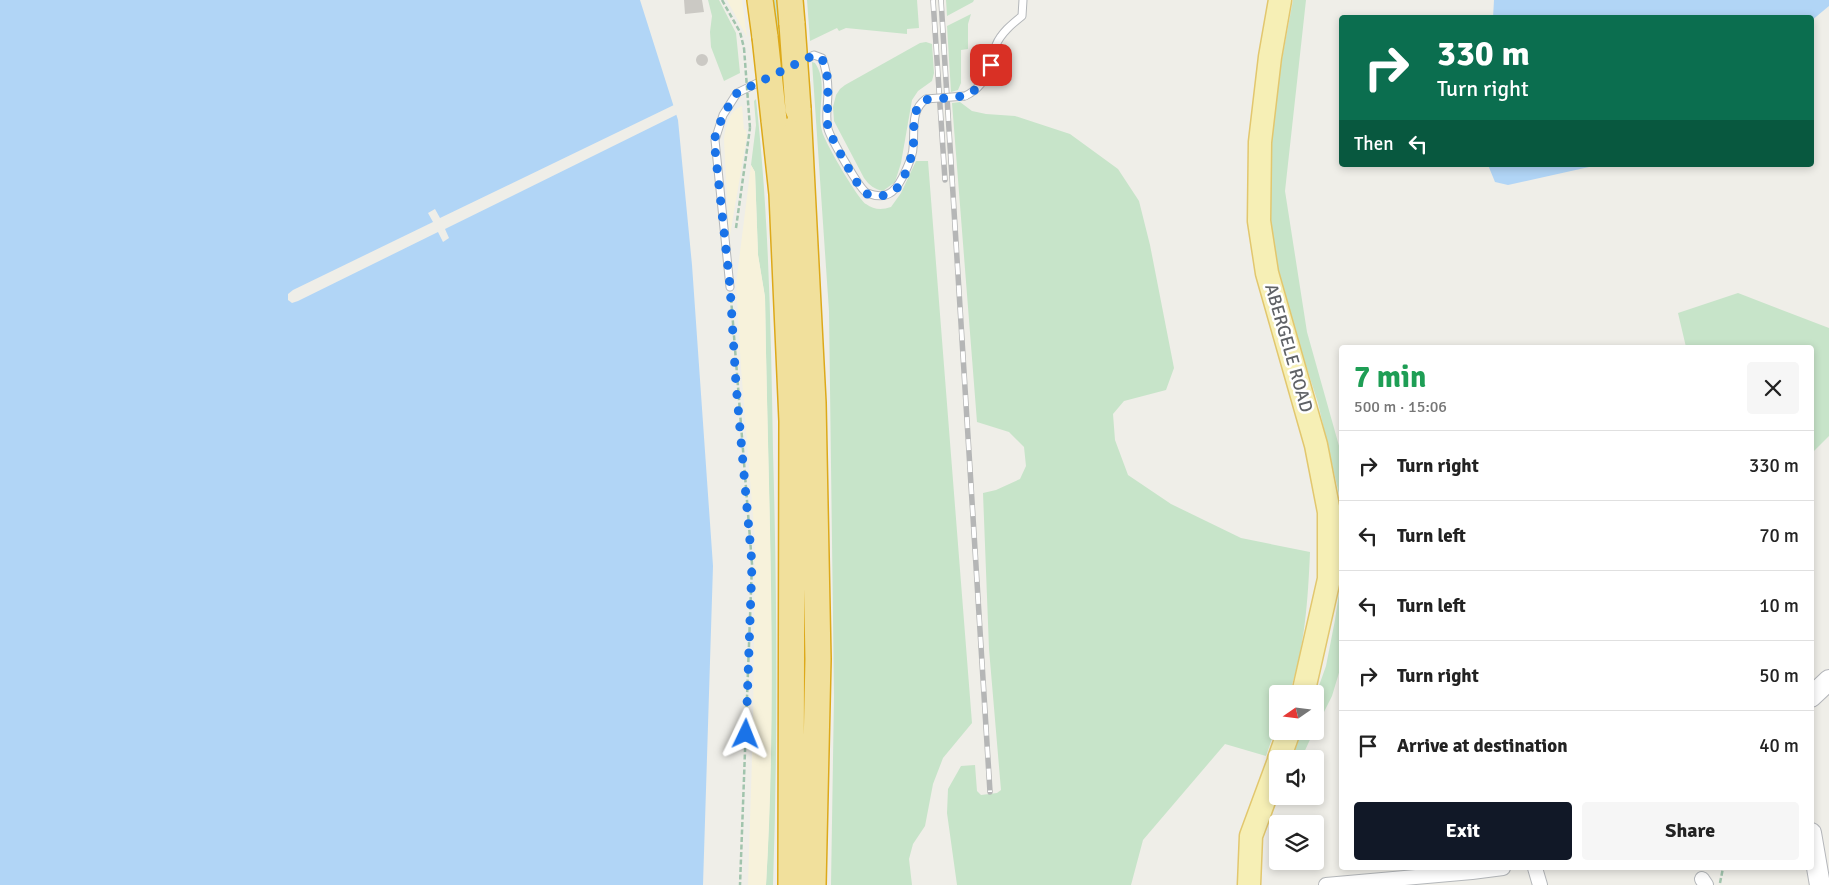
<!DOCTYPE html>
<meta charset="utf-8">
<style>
body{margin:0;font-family:Signika,sans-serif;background:#f6f6f6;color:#222;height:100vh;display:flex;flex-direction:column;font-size:19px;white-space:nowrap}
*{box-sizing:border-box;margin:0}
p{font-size:16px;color:#767676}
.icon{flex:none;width:28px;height:28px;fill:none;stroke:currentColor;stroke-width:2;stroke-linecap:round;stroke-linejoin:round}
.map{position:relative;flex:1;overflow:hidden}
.drawer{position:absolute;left:1339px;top:345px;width:475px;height:525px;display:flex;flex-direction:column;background:#fff;border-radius:5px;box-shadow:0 2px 8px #0003}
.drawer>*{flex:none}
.banner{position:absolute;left:1339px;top:15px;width:475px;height:152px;border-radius:5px;box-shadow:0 2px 8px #0003;background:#0b6e4f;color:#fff;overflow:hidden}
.needle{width:32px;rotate:256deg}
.buttons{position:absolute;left:1269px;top:685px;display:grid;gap:10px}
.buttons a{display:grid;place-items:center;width:55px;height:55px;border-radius:5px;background:#fff;box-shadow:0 2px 8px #0003;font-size:25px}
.pin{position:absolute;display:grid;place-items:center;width:42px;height:42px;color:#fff;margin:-21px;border-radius:10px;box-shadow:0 2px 8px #0006}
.me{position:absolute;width:55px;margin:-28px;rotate:2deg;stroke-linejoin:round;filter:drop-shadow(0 0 4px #0008)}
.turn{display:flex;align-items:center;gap:18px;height:105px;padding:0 15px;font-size:22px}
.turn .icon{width:65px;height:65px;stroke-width:2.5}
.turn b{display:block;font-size:35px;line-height:42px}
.then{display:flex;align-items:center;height:48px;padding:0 15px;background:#0003;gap:10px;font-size:19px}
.round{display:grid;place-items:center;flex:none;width:52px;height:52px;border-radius:5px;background:#f6f6f6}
.headline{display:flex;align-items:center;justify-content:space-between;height:85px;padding:0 15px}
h1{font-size:30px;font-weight:700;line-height:38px;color:#1e9e55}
.cta{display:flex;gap:10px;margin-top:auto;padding:10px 15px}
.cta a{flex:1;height:58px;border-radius:5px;background:#111827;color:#fff;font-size:20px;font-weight:700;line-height:58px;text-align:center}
.cta a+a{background:#f6f6f6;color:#222}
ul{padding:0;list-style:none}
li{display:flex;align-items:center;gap:15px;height:70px;padding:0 15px;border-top:1px solid #e0e0e0}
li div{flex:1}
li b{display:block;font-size:19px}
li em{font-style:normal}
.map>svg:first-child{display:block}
.green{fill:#c7e4c9}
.sand{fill:#f7f2db}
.water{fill:#b1d5f6}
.pier{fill:#efeee8}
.building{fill:#cbc9c4}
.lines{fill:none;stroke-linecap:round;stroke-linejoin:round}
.lane-casing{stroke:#b4b7ba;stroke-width:9}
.street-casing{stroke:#b4b7ba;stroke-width:16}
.secondary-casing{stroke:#b4b6ba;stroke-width:22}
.primary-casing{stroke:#e2c76e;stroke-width:25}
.highway-casing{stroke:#dda91a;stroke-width:28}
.path{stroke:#a1c4ad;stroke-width:2.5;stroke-dasharray:5 2.5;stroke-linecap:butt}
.lane{stroke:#fff;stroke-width:7}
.street{stroke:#fff;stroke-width:14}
.secondary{stroke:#fff;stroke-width:20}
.primary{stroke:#f6efb5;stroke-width:22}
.highway{stroke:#f1e09c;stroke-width:25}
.rail-casing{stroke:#b5b6b6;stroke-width:5.5}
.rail{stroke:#fff;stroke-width:4;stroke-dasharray:11;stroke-linecap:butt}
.lane-bridge-casing{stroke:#b4b7ba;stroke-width:9;stroke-linecap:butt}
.highway-bridge-casing{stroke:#dda91a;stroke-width:28;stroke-linecap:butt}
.path-bridge{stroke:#a1c4ad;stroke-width:2.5;stroke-dasharray:5 2.5;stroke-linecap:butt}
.lane-bridge{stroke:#fff;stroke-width:7}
.highway-bridge{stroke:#f1e09c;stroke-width:25}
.route{stroke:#1a73e8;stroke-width:9;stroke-dasharray:0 16.2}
.labels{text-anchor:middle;stroke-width:5;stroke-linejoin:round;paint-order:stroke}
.street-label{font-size:18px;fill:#5f6266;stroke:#fff}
</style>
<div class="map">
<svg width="1829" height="885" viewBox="0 0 1829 885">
<rect width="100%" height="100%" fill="#efeee8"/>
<path class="green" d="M708 0H719L736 33 740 73 724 81 711 47 710 32 712 16Z
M771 0H779L783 51 778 53Z
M807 0H917L919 28 907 29V34L846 28 839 31 837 28 810 41Z
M946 0H974L973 2 947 16Z
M1293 0H1306L1285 191 1307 332 1341 453V503L1318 403 1283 294 1274 259 1270 221 1268 134Z
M971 14 968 24V49L961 50V83L958 90 951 92 947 26Z
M926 42 932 44 934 73 932 81 918 91 912 100 901 163 895 182 883 191C874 189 870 186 864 178L834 121 833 107 836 95 840 89 845 85 920 43Z
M812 62 815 63C829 83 816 109 822 131 824 141 858 199 866 204 874 210 882 210 891 207L901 193 916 161H928L972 723 943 758 933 784 925 826 913 844 909 859 912 885H831L834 696 829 311Z
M756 99C769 216 771 333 773 451 777 595 778 740 773 885H766C777 689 768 493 765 297L758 255 755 172 751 165 756 125 754 101Z
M960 102 972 111 986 114 1015 116 1070 134 1118 169 1139 201 1150 245 1174 368 1166 390 1124 401 1113 414 1115 440 1128 475 1171 504 1241 538 1310 552C1308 599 1305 649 1289 694H1278L1277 724 1266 756 1225 744 1143 840 1131 885H957L947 813 948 789 961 766 975 765 977 791 981 795 997 793 1001 790 989 649 983 493 996 490 1020 479 1026 466 1024 447 1009 432 977 422 952 103Z
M1738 293 1829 328V436L1811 454V348L1686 347 1678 313Z
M1341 580V666L1332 696 1315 730V697L1326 666 1335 620Z
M1302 731H1314L1301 759H1292Z"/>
<path class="sand" d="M727 0H742L747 37Z
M742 106 744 130 746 129 747 136 729 241 724 139C726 125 729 111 742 106Z
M751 165 755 172 758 255 765 297C768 493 778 690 766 885H748L753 726 755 540 741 368 736 284Z"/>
<path class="water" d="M0 0H640L678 120 692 265 713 566 703 885H0Z
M1494 0H1829V6L1811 21V18H1493Z
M1488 165H1598L1508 185 1495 182Z"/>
<path class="pier" d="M676 104 678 114 445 229 449 238 443 242 438 232 298 301 292 303 288 300V294L293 290 433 222 428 213 435 209 440 218Z"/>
<path class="building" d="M684 0H702L704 12 685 14Z
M696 60a6 6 0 1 1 12 0a6 6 0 1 1-12 0Z"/>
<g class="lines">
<g class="lane-casing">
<path id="lane" d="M800 62 814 55 822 58C826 69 828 79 828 91 828 104 825 117 828 129 831 139 860 190 867 193 890 202 898 188 906 170 909 163 913 155 913 148 915 131 910 110 926 99
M965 96C978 90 987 78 991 64 993 58 993 50 996 45 1001 33 1012 24 1022 16L1023 0
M730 287 715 140 723 115 737 93 790 67"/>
</g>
<g class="street-casing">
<path id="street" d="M1535 868 1540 885
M1702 879 1706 885
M1326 885 1472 872 1503 868"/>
</g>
<g class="secondary-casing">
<path id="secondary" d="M1811 697 1829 680
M1811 833 1820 885"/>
</g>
<g class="primary-casing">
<path id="primary" d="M1280 0 1270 57 1260 142 1259 221 1267 273 1316 445 1329 512V579L1303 694
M1279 759 1289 731
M1249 885 1251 836 1278 763"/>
</g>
<g class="highway-casing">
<path id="highway" d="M760 0 765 37
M790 0 792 24
M798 109 813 403 818 659 813 885
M774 120 782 194 792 421 791 885"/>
</g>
<path class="path" d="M722 0 740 32 744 48
M736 228 750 128
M731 298 752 564 740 885
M1720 883 1723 868"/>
<use href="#lane" class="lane"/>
<use href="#street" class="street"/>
<use href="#secondary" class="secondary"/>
<use href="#primary" class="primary"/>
<use href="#highway" class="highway"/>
<g class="rail-casing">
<path id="rail" d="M933 0 945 180
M941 0 990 792"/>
</g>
<use href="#rail" class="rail"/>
<g class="lane-bridge-casing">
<path id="lane-bridge" d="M926 99 965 96"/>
</g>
<g class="highway-bridge-casing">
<path id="highway-bridge" d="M792 24 798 109
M765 37 774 120"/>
</g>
<path class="path-bridge" d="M744 48 750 128"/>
<use href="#lane-bridge" class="lane-bridge"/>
<use href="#highway-bridge" class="highway-bridge"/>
</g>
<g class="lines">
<path class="route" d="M746 734 752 564 736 384 730 286 714 140 723 115 737 93 814 55C835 55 825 114 828 128 831 137 857 186 864 192 874 200 890 196 898 187 904 180 912 157 913 148 915 135 911 115 920 104 924 99 929 99 934 99 969 96 975 98 991 65"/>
</g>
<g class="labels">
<g class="street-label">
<text transform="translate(1289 348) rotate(74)" y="6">ABERGELE ROAD</text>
</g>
</g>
</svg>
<div class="buttons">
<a><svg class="needle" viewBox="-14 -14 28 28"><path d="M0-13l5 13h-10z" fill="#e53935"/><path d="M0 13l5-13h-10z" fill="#767676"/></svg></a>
<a><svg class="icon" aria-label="sound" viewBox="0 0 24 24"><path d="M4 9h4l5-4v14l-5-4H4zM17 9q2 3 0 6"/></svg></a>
<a><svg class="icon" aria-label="layers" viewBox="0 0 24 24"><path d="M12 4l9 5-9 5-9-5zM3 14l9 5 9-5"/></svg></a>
</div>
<div class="pin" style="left:991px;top:65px;background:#d93025"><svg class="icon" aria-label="arrive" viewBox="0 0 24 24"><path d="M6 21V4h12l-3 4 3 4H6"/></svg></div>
<svg class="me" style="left:746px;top:734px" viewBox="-20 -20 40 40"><path d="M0-17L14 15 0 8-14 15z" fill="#1a73e8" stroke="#fff" stroke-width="4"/></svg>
<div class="banner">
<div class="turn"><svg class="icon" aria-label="right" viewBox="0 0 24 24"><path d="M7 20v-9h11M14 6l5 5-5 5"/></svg><div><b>330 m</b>Turn right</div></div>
<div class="then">Then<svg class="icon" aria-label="left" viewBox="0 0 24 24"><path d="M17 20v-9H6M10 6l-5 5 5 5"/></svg></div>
</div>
<section class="drawer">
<div class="headline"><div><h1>7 min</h1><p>500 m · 15:06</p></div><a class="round"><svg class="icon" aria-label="close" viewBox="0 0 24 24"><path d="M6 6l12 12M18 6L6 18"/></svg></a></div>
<ul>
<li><svg class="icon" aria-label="right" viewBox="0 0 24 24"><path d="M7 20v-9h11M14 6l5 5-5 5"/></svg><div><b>Turn right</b></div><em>330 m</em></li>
<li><svg class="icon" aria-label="left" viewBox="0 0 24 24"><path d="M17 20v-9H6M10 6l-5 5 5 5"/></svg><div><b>Turn left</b></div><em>70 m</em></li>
<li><svg class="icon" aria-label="left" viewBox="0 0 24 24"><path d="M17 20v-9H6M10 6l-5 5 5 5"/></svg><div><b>Turn left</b></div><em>10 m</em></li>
<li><svg class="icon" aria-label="right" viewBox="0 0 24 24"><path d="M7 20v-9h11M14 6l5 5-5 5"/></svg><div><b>Turn right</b></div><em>50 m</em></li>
<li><svg class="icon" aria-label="arrive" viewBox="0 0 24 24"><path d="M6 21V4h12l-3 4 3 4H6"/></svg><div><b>Arrive at destination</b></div><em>40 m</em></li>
</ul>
<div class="cta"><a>Exit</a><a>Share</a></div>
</section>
</div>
